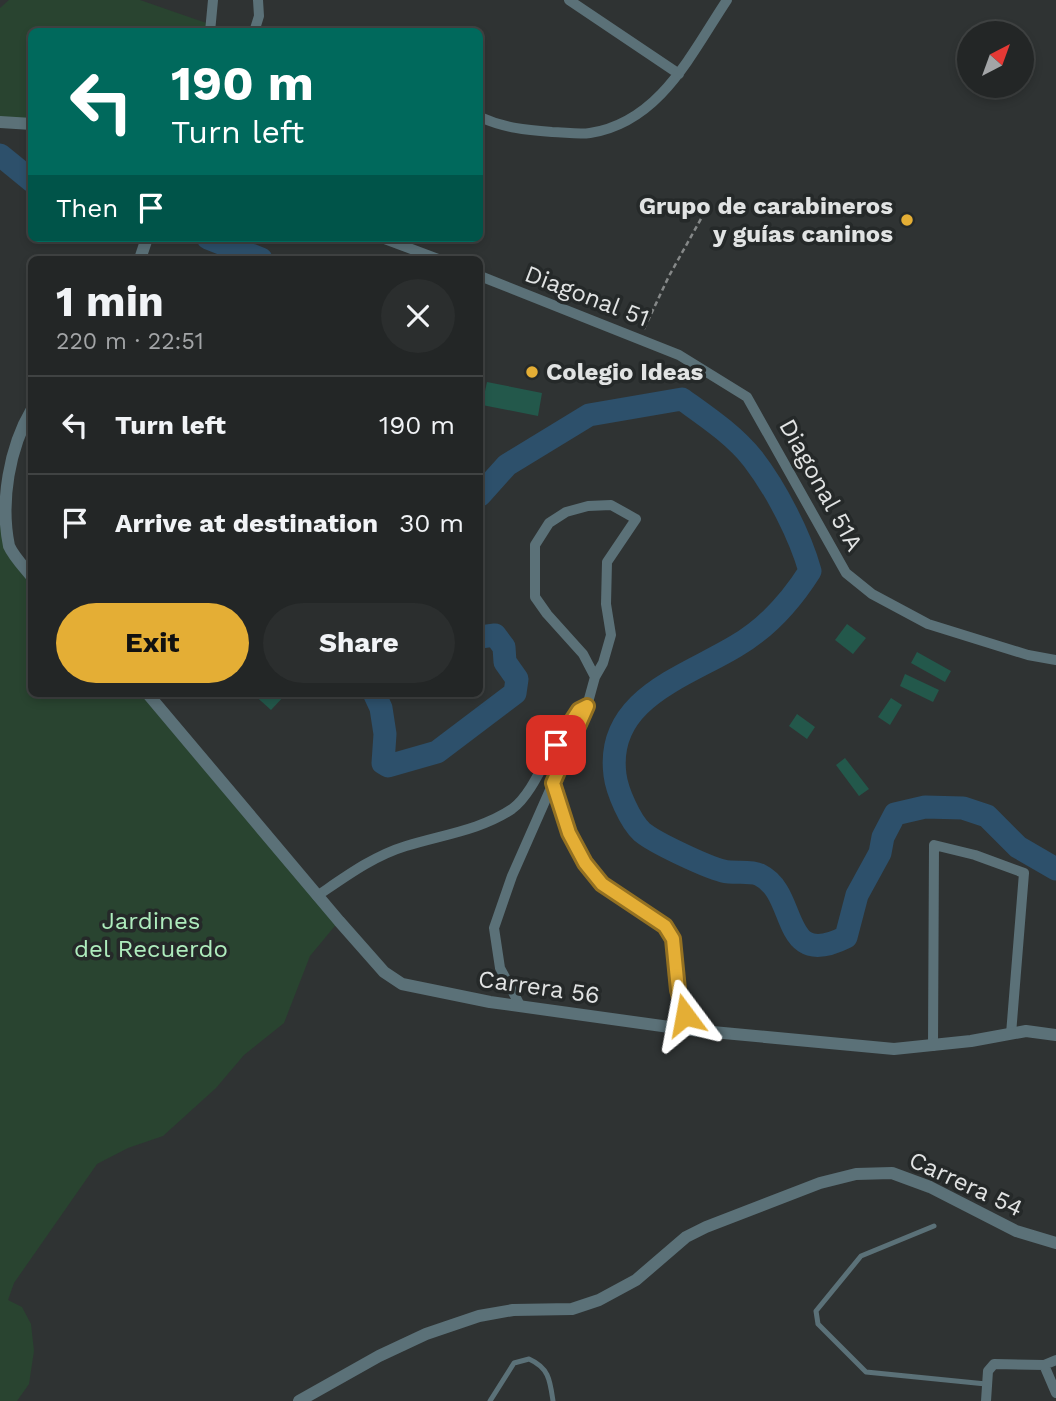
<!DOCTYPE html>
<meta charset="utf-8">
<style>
body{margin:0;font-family:"Work Sans",sans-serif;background:#2b2e2e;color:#f1f3f6;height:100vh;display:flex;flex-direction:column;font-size:26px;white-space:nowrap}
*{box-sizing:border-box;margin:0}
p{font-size:23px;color:#a3a5a7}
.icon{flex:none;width:38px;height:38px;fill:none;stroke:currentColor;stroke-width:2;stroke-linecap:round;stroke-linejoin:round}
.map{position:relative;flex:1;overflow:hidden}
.details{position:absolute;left:28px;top:256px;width:455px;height:441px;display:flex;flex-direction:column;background:#232626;border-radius:10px;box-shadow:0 4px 10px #0003,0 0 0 2px #404343}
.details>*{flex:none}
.hud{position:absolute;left:28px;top:28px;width:455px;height:214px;border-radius:10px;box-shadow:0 4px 10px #0003,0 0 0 2px #404343;background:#00695c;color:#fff;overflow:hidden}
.needle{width:46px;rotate:41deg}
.buttons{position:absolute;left:957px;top:21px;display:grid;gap:14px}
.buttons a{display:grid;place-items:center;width:77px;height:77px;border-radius:50%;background:#232626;box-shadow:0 4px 10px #0003,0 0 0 2px #404343;font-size:35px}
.pin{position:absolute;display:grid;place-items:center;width:60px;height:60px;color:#fff;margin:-30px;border-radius:14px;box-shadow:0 4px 10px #0006}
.me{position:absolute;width:77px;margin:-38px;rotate:347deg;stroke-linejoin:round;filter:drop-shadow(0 0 5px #0008)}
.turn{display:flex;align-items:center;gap:24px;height:147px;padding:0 28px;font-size:32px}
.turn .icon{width:91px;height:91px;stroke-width:2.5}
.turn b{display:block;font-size:49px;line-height:60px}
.then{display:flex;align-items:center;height:66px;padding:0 28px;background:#0003;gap:14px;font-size:26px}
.round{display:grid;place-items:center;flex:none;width:74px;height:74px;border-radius:37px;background:#2b2e2e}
.summary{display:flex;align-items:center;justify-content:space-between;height:119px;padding:0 28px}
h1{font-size:42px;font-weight:700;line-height:52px}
.primary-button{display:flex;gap:14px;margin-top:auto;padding:14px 28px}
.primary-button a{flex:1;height:80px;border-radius:42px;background:#e4ae35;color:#111;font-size:28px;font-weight:700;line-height:80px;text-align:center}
.primary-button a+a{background:#2b2e2e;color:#f1f3f6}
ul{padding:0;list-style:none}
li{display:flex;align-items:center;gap:21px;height:98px;padding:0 28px;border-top:2px solid #404343}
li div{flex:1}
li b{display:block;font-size:26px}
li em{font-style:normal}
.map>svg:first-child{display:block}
.green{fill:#294430}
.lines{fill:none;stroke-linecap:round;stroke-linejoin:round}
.river{stroke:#2d506b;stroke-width:23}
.building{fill:#23584b}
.path{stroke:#858888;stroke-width:2.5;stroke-dasharray:5 3.5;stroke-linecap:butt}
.service{stroke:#5b7178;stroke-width:5}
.minor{stroke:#5b7178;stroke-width:10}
.tertiary{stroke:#5b7178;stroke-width:12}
.route-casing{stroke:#947122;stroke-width:18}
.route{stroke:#e4ae35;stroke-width:12}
.poi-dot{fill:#e4ae35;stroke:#252929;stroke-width:2.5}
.labels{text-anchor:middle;stroke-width:7;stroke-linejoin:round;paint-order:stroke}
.poi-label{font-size:24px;font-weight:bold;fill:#e1e3e3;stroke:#252929;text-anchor:end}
.street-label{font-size:24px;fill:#e1e3e3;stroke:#252929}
.park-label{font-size:24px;fill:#aeecbd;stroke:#252929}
</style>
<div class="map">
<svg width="1056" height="1401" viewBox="0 0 1056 1401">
<rect width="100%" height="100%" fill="#2f3333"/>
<path class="green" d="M9 0H140L212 25 210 32H32L31 124 0 122V8Z
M0 519 31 577 32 693H147L339 921 310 956 284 1023 244 1055 216 1088 163 1136 128 1148 97 1164 14 1283 8 1300 22 1307 31 1324 34 1351 29 1384 17 1401H0Z"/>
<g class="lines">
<path class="river" d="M0 155 32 181
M208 238 261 259
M480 495 507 465 589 415 682 399C707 417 734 435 753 459 776 489 800 535 810 571 791 601 767 628 736 646 685 677 605 699 615 775 617 791 630 821 642 832 655 843 707 867 723 871 735 874 750 870 760 875 799 894 779 971 846 937L857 895 880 853 883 837 895 814 925 807 963 808 987 816 1018 847 1056 869
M374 693 381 708 385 734 383 763 388 766 437 752 515 693 517 679 505 662 504 647 495 635 480 637"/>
</g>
<path class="building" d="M487 382 542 393 538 416 482 405Z
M847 624 866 638 853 654 835 640Z
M917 652 951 671 945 682 911 663Z
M905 674 939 690 933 702 900 686Z
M252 693H287L271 710Z
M891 698 902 705 890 725 878 717Z
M797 714 815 727 807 739 789 726Z
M845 758 869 789 859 796 836 765Z"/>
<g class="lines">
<path class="path" d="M644 329 669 276 707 208"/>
<path class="service" d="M934 1226 861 1256 816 1311 818 1324 866 1372 986 1384
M490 1401 514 1363 529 1359C549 1368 550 1380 553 1401"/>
<path class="minor" d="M569 0 679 74
M210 32 213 0
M254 32 259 16 258 0
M480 117C504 128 526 130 552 132 564 132 578 135 590 133 660 122 691 54 727 0
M382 238 438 259
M480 276 679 355 747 397 846 573 872 594 928 624 1028 655 1056 660
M553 783 569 833 585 863 602 884 665 926 673 939 678 990 691 1030
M317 896C345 877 373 856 406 846 441 835 481 830 512 809 542 787 555 720 587 706
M521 1007 500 968 494 928 512 876 587 706 595 677 603 663 611 635 606 604 607 562 636 519 611 505 588 506 566 512 549 523 535 545V597L547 614 583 654 595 677
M933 1046 934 845 975 855 1024 873 1011 1034
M1044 1365 1056 1393
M986 1401 988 1371 994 1364 1044 1365 1056 1360"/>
<path class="tertiary" d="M0 122 32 124
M140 259 147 238
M32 409C9 448 0 502 9 546 14 557 24 567 32 577
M147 693 339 921 384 972 402 984 490 1002 691 1030 894 1049 971 1041 1026 1031 1056 1035
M299 1401 379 1356 426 1334 479 1316 513 1310 572 1309 599 1300 636 1280 686 1237 706 1227 820 1183 856 1174 892 1173 930 1187 1016 1231 1056 1243"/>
</g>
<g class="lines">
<g class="route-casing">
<path id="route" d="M556 745 579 710 587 706 553 783 569 833 585 863 602 884 665 926 673 939 678 990 685 1015"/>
</g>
<use href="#route" class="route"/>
</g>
<g class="poi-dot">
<circle cx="907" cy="220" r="7"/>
<circle cx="532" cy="372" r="7"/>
</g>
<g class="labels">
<g class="poi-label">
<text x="893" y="214">Grupo de carabineros<tspan x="893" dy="28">y guías caninos</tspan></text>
<text x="546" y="380" text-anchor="start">Colegio Ideas</text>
</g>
<g class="street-label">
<text transform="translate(587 296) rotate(21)" y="8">Diagonal 51</text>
<text transform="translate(821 485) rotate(61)" y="8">Diagonal 51A</text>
<text transform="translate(539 987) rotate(8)" y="8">Carrera 56</text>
<text transform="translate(966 1184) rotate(25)" y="8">Carrera 54</text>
</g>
<g class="park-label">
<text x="151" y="929">Jardines<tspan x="151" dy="28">del Recuerdo</tspan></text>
</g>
</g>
</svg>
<div class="buttons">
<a><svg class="needle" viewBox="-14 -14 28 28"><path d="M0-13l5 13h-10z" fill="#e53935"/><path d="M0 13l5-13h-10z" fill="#a3a5a7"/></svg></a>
</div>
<div class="pin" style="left:556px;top:745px;background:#d93025"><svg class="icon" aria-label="arrive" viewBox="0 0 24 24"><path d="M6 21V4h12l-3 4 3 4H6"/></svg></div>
<svg class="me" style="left:685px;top:1015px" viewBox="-20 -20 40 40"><path d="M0-17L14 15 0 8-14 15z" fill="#e4ae35" stroke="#fff" stroke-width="4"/></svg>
<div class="hud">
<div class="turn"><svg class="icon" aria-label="left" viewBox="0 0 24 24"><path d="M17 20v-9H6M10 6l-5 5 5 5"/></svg><div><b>190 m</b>Turn left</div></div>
<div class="then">Then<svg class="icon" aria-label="arrive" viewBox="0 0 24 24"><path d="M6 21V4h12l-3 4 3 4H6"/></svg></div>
</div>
<section class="details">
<div class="summary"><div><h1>1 min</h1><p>220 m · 22:51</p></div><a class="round"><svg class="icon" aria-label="close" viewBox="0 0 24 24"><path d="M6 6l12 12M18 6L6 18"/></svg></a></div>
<ul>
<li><svg class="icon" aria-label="left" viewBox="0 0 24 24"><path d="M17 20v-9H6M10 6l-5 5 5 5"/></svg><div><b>Turn left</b></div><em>190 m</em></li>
<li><svg class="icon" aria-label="arrive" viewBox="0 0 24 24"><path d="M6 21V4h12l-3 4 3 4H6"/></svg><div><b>Arrive at destination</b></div><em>30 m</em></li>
</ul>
<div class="primary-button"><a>Exit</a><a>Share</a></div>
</section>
</div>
